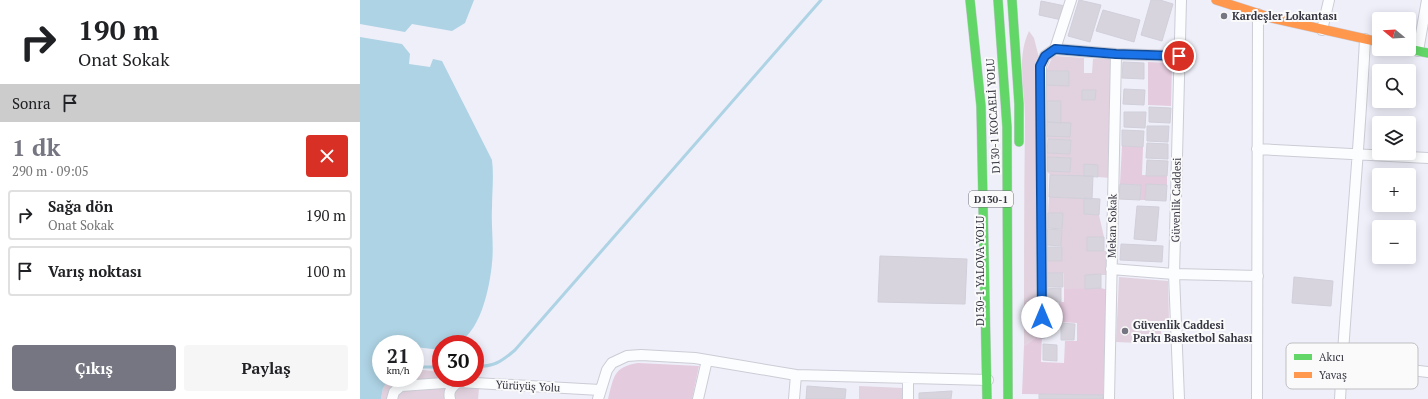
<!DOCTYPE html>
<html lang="tr">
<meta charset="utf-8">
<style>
body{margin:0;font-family:"PT Serif",serif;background:#f6f6f6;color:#202124;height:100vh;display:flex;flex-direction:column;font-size:15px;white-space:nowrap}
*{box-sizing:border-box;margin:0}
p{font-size:13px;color:#757577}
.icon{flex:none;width:22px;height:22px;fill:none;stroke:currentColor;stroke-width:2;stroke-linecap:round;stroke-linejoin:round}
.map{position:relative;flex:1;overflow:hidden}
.sheet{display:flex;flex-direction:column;background:#fff;width:360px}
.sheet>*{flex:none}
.guide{background:#fff;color:#202124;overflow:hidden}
.needle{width:26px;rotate:288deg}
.tools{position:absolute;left:1012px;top:12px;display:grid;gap:8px}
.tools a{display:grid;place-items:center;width:44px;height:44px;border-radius:4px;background:#fff;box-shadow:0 2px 10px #0003;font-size:20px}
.speed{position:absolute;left:12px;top:335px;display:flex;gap:8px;font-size:20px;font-weight:700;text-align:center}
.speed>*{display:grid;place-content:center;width:52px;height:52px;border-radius:50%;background:#fff;box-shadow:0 2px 10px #0003;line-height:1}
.speed small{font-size:10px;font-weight:400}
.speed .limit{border:6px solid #d22;background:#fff;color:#111}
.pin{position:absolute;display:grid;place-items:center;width:34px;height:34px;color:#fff;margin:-17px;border:2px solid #fff;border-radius:50%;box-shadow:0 1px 4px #0007}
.me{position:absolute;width:44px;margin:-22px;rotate:0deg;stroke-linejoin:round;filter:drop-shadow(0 0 3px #0008)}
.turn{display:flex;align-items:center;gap:14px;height:84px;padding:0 12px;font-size:18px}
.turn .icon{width:52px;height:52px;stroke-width:2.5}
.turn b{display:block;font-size:28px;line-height:34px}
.then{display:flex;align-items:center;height:38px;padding:0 12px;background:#0003;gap:8px;font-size:15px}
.round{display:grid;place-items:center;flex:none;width:42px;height:42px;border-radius:4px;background:#f6f6f6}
.headline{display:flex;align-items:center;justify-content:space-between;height:68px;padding:0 12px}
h1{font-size:24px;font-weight:800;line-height:30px;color:#757681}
.button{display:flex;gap:8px;margin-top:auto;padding:8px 12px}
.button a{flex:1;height:46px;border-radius:4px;background:#757681;color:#fff;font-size:16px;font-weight:800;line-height:46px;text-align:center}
.button a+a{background:#f6f6f6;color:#202124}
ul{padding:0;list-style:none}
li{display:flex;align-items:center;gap:12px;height:50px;margin:0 8px 6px;padding:0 4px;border:2px solid #e0e0e0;border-radius:4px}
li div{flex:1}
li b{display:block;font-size:15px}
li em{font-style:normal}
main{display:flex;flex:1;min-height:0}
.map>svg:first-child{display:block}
.green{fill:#e2d2df}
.forest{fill:#e4cbde}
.water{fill:#aed3e4}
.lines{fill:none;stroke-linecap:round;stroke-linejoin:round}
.stream{stroke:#aed3e4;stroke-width:3}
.building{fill:#d7d4de;stroke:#d1cfd9}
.street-casing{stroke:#ccccd6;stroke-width:12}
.fast-casing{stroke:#ccccd6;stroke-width:10}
.slow-casing{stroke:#ccccd6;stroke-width:10}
.street{stroke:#fcfdfe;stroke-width:10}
.fast{stroke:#63d668;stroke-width:9}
.slow{stroke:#ff974d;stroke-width:9}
.route-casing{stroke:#114b97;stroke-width:10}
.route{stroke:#1a73e8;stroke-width:7}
.poi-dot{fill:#757681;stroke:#fafafa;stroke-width:1.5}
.labels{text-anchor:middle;stroke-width:4;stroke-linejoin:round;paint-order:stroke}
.shield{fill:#fafafa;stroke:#6f7078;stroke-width:1}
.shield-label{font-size:10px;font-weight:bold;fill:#343540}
.poi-label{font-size:11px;font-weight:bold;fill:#343540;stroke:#fafafa;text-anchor:start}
.street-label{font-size:11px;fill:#343540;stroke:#fafafa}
.key{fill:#fafafa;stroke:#bfbfc2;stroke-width:1}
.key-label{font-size:11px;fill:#343540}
</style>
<main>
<section class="sheet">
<div class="guide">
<div class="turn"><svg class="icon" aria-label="right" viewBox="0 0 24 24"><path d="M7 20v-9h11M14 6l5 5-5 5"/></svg><div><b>190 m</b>Onat Sokak</div></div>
<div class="then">Sonra<svg class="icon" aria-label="arrive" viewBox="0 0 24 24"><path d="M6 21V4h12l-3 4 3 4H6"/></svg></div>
</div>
<div class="headline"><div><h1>1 dk</h1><p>290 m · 09:05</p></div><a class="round" style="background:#d93025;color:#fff"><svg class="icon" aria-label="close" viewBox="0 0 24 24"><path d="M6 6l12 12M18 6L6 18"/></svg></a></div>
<ul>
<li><svg class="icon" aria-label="right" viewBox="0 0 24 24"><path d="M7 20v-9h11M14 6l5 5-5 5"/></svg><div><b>Sağa dön</b><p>Onat Sokak</p></div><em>190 m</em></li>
<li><svg class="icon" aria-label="arrive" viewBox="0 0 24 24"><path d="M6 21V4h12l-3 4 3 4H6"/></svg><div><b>Varış noktası</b></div><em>100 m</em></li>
</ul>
<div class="button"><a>Çıkış</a><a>Paylaş</a></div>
</section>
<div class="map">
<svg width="1068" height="399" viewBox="0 0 1068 399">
<rect width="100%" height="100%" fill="#eeeff9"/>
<path class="green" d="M669 31 674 38 681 66 682 333 664 346C664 270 664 194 665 118 665 88 656 59 669 31Z
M696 56 724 58V73H732L733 59 753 58 751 178 738 177V165H725L724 176 690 175 687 171 710 172 711 158 687 157V153L710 154 711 140 688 139 686 136 711 123H701V101H687L685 85 709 71H686L692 58Z
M689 197 724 198V214L739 215 744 237 727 238V251H749L748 275H725V289H704V273H686V261L702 260 701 246 703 213H688Z
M759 277 808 281 809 321H801V344L756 342Z
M63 370 81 372V378H120L118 399H21L23 388 30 378H55V371Z
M499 386 543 388 542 399H499Z"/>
<path class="forest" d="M788 62 812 63 811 106 788 105Z
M762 146 783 147 782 175 807 176V185H786L785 200H780L781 185 760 184Z
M741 288 748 290 743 395 662 394 664 346 682 333 681 362 704 363 705 341H717V323L699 322V302H704V289Z
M278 363 339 366 332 399H248C254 377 253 367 278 363Z"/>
<path class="water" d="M0 0H114L105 23 92 31 52 24 45 32 0 24Z
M0 37 42 44 50 54 49 64 70 67 73 59 82 61 132 160C134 176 132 192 132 208 131 226 134 245 132 263 130 286 120 338 93 344 90 345 85 344 81 344V350L55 347V344H21V378H30L23 388 21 399H0Z"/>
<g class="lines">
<path class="stream" d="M63 367H81
M115 367C134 366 140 363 155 350L461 0"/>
</g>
<path class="building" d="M719 0 741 5 730 42 708 36Z
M791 0H800L813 4 802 41 781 35Z
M681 1 705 6 702 20 679 15Z
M743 10 780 20 774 42 736 31Z
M763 62 784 63V79L762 78Z
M686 71H709V86L685 85Z
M764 89 785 90 784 105 763 104Z
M722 90H736L735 100H722Z
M687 101H701V123L687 122Z
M789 107 811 108 810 123 789 122Z
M764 112H786L785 128 764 127Z
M687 122 711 123 710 137 686 136Z
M787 126H809L808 142 787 141Z
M762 130 784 131 783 147 762 146Z
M688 139 711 140 710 154 687 153Z
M787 143 808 144V159L786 158Z
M687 157 711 158 710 172 687 171Z
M787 160 808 161 807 176H786Z
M724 164 738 165V177L724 176Z
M690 175 733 176 732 199 689 197Z
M760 184 781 185 780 200 759 199Z
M786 184 807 185 806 201 785 200Z
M724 198 740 199 739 215 724 214Z
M777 206 799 207 796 241 774 239Z
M688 213H703L702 229 688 228Z
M687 229 702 230 701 246 686 245Z
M727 237H744V251H727Z
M761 244 803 246 802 262 760 260Z
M686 247H702V261H686Z
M520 256 607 259 605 304 518 302Z
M687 273H703V287H687Z
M741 274V288L725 289V275Z
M934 277 973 281 971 306 932 303Z
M701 288V302H685V289Z
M684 304 698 305 697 321 684 320Z
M701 323 715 324 714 340H701Z
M683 344 697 345V361L683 360Z
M447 386 486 389 485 399H446Z
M592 391 591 399H559V393Z
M679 394 743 395V399H679Z"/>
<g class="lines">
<g class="street-casing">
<path id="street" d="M962 30 969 0
M695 49 711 0
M1058 51 1067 0
M897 149 1068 158
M751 269 814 274 898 276
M682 333 681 66 685 56 695 49 756 54 819 56
M982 362 1068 372
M548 378V399
M32 399 34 392 41 386 98 382 240 390
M90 399C88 391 91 388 98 382
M238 399 247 370 252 363 267 356 281 355 335 358 436 375 628 380
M338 399 347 360
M434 399 436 375
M749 399 756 54
M819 399 814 274 821 0
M897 399 898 14
M980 399C987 279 999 159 1005 39"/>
</g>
<g class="fast-casing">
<path id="fast" d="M610 0 621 106 627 399
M638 0 647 127 648 399
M652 0 659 104V142
M1049 49 1068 53"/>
</g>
<g class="slow-casing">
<path id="slow" d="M856 0 912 18 1019 42"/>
</g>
<use href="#street" class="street"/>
<use href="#fast" class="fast"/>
<use href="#slow" class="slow"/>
</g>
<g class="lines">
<g class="route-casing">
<path id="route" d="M682 317 680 66 685 56 695 49 756 54 819 56"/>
</g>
<use href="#route" class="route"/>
</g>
<g class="poi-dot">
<circle cx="864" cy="16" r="4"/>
<circle cx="765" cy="331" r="4"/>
</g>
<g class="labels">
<rect class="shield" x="609" y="191" width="44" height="16" rx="3"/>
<g class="shield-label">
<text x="631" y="203">D130-1</text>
</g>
<g class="poi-label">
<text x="872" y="20">Kardeşler Lokantası</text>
<text x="773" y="329">Güvenlik Caddesi<tspan x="773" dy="13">Parkı Basketbol Sahası</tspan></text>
</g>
<g class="street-label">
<text transform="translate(633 116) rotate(-93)" y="4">D130-1 KOCAELİ YOLU</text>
<text transform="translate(816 200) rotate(-89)" y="4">Güvenlik Caddesi</text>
<text transform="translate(752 226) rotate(-89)" y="4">Mekan Sokak</text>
<text transform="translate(620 271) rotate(-90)" y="4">D130-1 YALOVA YOLU</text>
<text transform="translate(168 386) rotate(3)" y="4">Yürüyüş Yolu</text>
</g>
</g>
<rect x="926" y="343" width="132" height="46" rx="6" class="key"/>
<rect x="934" y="354" width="18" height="6" fill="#63d668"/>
<rect x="934" y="372" width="18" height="6" fill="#ff974d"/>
<g class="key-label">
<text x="959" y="361">Akıcı</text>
<text x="959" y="379">Yavaş</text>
</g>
</svg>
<div class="tools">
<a><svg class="needle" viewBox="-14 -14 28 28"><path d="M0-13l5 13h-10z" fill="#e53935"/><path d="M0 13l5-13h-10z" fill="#757577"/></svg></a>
<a><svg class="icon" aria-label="search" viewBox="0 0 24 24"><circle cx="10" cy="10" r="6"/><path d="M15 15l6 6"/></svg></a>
<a><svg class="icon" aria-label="layers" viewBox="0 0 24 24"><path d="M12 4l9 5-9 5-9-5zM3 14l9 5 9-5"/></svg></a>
<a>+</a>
<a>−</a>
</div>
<div class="speed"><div>21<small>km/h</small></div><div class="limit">30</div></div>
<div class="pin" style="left:819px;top:56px;background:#d93025"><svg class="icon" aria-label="arrive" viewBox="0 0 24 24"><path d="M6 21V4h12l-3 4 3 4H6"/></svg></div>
<svg class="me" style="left:682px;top:317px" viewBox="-20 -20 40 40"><circle r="19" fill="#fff"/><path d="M0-13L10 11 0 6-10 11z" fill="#1a73e8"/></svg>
</div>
</main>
